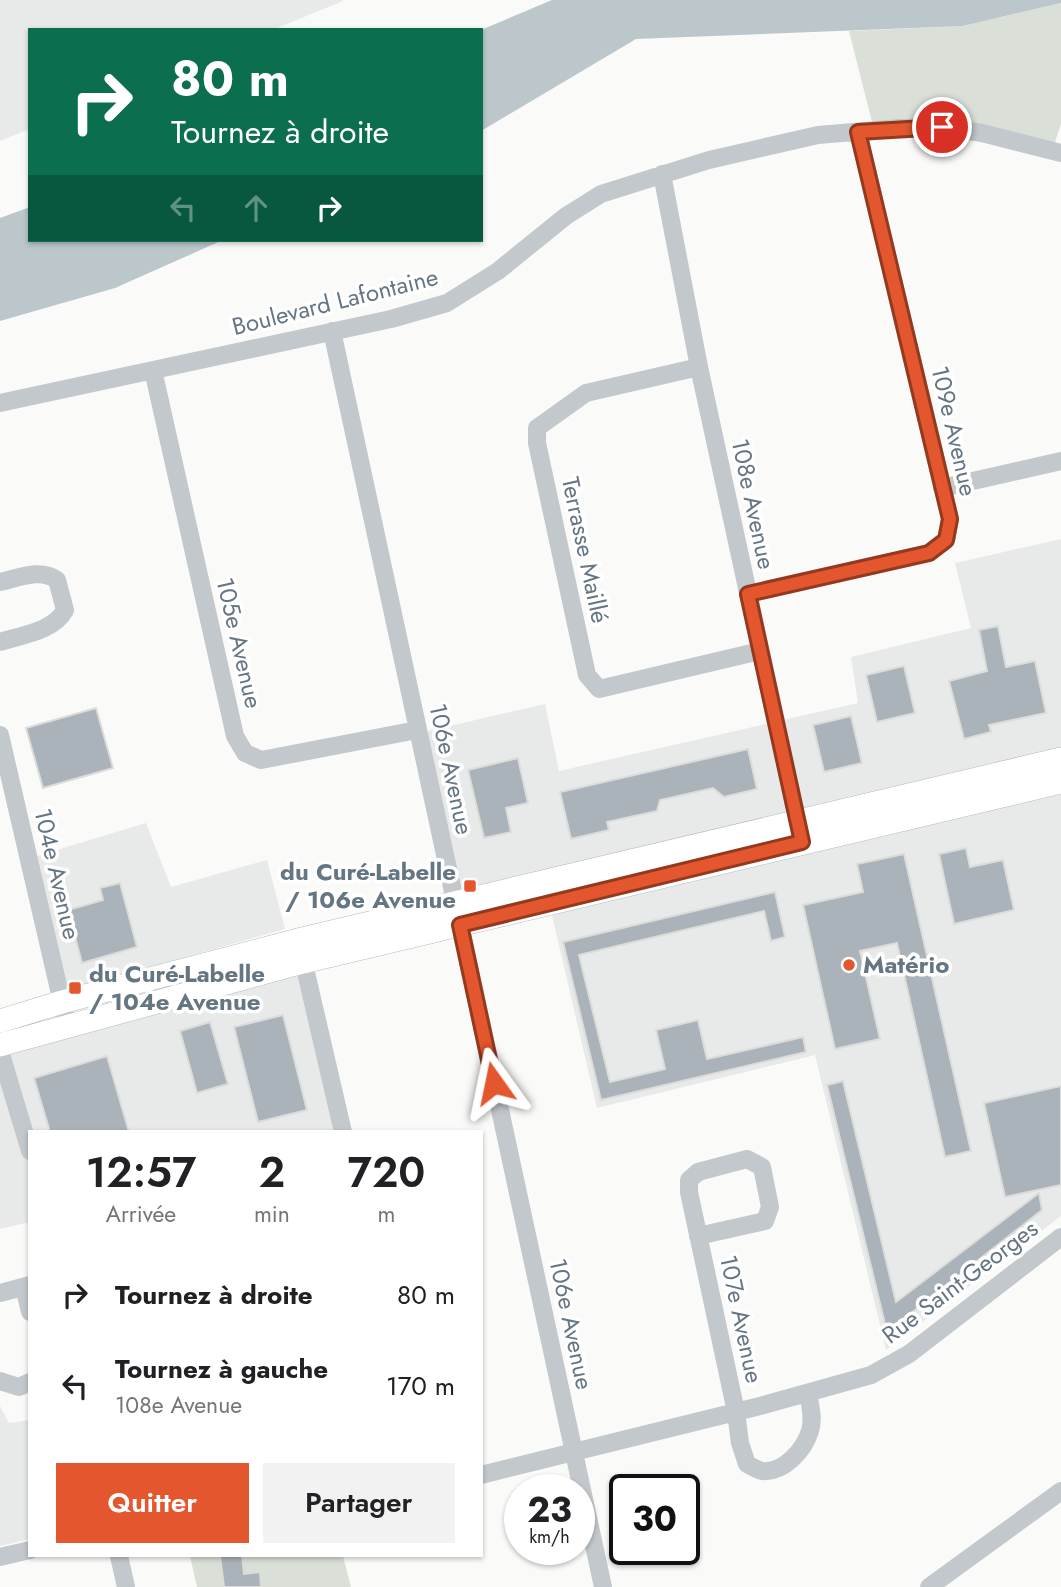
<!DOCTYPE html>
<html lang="fr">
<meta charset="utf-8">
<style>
body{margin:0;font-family:Jost,sans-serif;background:#f2f2f2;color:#202124;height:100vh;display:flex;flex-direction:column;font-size:26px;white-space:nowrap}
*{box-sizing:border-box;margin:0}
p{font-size:23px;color:#757577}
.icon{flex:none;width:38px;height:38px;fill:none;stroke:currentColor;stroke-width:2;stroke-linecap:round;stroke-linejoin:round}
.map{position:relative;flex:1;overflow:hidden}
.panel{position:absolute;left:28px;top:1130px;width:455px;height:427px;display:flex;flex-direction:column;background:#fff;border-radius:0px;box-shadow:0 2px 5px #0004}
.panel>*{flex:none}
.guide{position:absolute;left:28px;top:28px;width:455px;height:214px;border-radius:0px;box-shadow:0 2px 5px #0004;background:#0b6e4f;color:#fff;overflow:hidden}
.speed{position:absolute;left:504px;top:1474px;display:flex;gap:14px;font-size:35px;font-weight:700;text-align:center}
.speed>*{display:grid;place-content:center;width:91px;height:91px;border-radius:50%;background:#fff;box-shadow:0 2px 5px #0004;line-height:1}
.speed small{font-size:18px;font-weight:400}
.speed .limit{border:4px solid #111;border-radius:10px;background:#fff;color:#111}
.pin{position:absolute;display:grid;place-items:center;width:60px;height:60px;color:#fff;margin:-30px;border:4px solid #fff;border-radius:50%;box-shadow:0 2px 7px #0007}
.me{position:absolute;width:77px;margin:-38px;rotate:348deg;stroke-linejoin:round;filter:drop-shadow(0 0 5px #0008)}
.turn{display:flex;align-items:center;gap:24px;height:147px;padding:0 28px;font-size:32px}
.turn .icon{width:91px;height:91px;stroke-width:2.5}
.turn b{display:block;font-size:49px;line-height:60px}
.lanes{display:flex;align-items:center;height:66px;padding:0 28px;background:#0003;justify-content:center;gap:35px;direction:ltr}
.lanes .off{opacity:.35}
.eta{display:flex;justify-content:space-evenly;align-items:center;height:119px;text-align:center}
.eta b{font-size:42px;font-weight:600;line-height:49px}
.primary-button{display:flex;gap:14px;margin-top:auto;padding:14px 28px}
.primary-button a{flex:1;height:80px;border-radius:0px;background:#e4572e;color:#fff;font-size:28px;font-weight:600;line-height:80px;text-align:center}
.primary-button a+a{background:#f2f2f2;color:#202124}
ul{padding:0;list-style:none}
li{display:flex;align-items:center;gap:21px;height:91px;padding:0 28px}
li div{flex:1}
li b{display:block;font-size:26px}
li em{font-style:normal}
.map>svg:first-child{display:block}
.built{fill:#e8e9e9}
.green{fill:#dadfd7}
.water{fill:#bbc7cb}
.building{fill:#aab3b9;stroke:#dcdcda;stroke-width:2}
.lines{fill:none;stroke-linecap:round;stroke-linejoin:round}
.major-casing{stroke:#b5babe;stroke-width:24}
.minor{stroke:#c3c8cc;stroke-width:18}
.major{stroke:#fff;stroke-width:23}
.route-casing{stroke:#94391e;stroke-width:18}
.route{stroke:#e4572e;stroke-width:12}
.poi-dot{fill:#e4572e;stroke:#fff;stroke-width:2.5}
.labels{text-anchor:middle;stroke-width:7;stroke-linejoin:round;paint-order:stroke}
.street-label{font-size:24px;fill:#657683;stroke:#fff}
.poi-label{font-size:24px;font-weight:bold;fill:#657683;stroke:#fff;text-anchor:start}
</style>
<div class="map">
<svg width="1061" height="1587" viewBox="0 0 1061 1587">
<rect width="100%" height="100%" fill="#fafaf8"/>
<path class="built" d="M0 0H342L343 1 272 30H30V129L0 141Z
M1061 539V751L460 892 424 732 545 704 559 771 858 703 851 657 971 628 955 563Z
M1061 784V1216L886 1350 815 1055 597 1108 550 907Z
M146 823 171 887 267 860 285 929 66 991 37 856Z
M295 966 337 1132H30V1222L0 1229V1048Z
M0 1406 9 1423 30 1420V1539L0 1546Z"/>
<path class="green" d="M1061 3V124L1052 151 982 133 874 130 849 31 963 26Z
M190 1556H343L351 1587H197Z"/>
<path class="water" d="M552 0H1061V3L963 26 636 39 481 131V30Z
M30 207V240H223L115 288 0 321V218Z"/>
<path class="building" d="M998 626 1006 667 1035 661 1046 713 989 725 991 732 964 739 949 681 987 671 979 630Z
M904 666 915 713 877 722 866 675Z
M96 708 113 768 43 788 26 728Z
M851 716 862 763 824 772 813 725Z
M748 749 757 789 724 797 713 788 660 800 657 811 607 822 609 830 571 839 560 792Z
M518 758 528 803 506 808 511 832 484 838 468 770Z
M966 848 970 867 1003 860 1014 910 954 924 939 854Z
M904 854 971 1151 945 1157 897 943 860 951 880 1039 835 1049 803 905 863 892 857 864Z
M120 883 137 947 82 963 68 910 103 900 100 888Z
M775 892 785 937 771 941 764 911 579 955 610 1082 665 1069 656 1030 698 1020 707 1059 803 1037 806 1052 601 1100 563 942Z
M283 1015 307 1110 258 1122 234 1027Z
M210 1022 228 1084 197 1093 180 1031Z
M107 1056 129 1132H50L34 1078Z
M843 1081 896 1302 1039 1193 1042 1210 887 1332 827 1085Z
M1061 1086V1185L1005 1197 984 1103Z
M220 1556H242L244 1574 260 1572 261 1587H224Z"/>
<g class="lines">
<g class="major-casing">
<path id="major" d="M0 1021 62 1002 298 940 1061 759
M0 1045 303 962 1061 782"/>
</g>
<path class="minor" d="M662 174 699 367 800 832
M332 331 603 1587
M699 367 586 393 537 428V443L587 675 599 689 760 651
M153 370 235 736 245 753 261 760 417 730
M0 403 391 319 447 303 498 271 566 216 601 194 709 160 818 135 900 128 941 127 982 133 1061 153
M942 488 1061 461
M0 582C19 578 40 568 57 580L65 610C54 631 22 635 0 642
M748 594 929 553 946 540 950 519 858 132
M0 735 67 1024
M301 951 343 1132
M0 1051 30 1151
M698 1236 765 1221 770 1207 762 1167 747 1159 698 1172 689 1180V1192L736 1412 740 1443 747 1464C751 1466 757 1470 762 1471 784 1473 804 1450 810 1431 814 1419 810 1405 808 1393
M24 1287 30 1312
M0 1293 30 1285
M0 1381 19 1387 30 1382
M481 1475 760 1406 871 1375 909 1354 1061 1237
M119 1556 126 1587
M0 1557 30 1550
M929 1587 1061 1491"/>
<use href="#major" class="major"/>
</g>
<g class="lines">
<g class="route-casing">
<path id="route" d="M494 1083 460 925 802 842 748 594 929 553 946 540 950 519 858 132 942 127"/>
</g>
<use href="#route" class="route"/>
</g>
<g class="poi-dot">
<rect x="463" y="879" width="14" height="14" rx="3.5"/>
<circle cx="849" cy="965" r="7"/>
<rect x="68" y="981" width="14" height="14" rx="3.5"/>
</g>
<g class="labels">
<g class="street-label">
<text transform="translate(335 302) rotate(-14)" y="8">Boulevard Lafontaine</text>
<text transform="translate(954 431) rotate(77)" y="8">109e Avenue</text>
<text transform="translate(753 504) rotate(78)" y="8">108e Avenue</text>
<text transform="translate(585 550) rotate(78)" y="8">Terrasse Maillé</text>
<text transform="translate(239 643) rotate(77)" y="8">105e Avenue</text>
<text transform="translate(451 769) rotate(78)" y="8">106e Avenue</text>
<text transform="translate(57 874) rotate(77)" y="8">104e Avenue</text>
<text transform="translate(960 1282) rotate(-37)" y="8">Rue Saint-Georges</text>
<text transform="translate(741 1319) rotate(78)" y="8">107e Avenue</text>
<text transform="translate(571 1324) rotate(78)" y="8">106e Avenue</text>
</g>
<g class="poi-label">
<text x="456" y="880" text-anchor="end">du Curé-Labelle<tspan x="456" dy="28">/ 106e Avenue</tspan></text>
<text x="863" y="973">Matério</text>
<text x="89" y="982">du Curé-Labelle<tspan x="89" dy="28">/ 104e Avenue</tspan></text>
</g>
</g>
</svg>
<div class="speed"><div>23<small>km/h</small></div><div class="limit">30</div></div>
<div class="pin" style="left:942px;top:127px;background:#d93025"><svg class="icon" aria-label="arrive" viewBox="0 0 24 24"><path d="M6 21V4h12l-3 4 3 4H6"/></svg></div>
<svg class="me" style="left:494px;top:1083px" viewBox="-20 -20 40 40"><path d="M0-17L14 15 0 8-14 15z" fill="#e4572e" stroke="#fff" stroke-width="4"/></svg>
<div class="guide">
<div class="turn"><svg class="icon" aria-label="right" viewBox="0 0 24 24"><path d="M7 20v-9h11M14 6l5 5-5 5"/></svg><div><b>80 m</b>Tournez à droite</div></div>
<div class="lanes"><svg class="icon off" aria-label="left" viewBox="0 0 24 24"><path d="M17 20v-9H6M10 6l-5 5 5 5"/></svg><svg class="icon off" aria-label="ahead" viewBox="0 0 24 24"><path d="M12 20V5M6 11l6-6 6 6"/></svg><svg class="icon" aria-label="right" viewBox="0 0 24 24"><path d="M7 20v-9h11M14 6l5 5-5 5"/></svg></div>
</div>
<section class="panel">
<div class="eta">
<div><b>12:57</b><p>Arrivée</p></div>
<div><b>2</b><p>min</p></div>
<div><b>720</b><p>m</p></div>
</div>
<ul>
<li><svg class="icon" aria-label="right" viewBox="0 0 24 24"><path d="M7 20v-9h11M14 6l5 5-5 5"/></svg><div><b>Tournez à droite</b></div><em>80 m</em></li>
<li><svg class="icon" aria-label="left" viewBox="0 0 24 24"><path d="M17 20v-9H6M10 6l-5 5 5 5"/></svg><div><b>Tournez à gauche</b><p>108e Avenue</p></div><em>170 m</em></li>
</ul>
<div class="primary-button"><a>Quitter</a><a>Partager</a></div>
</section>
</div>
